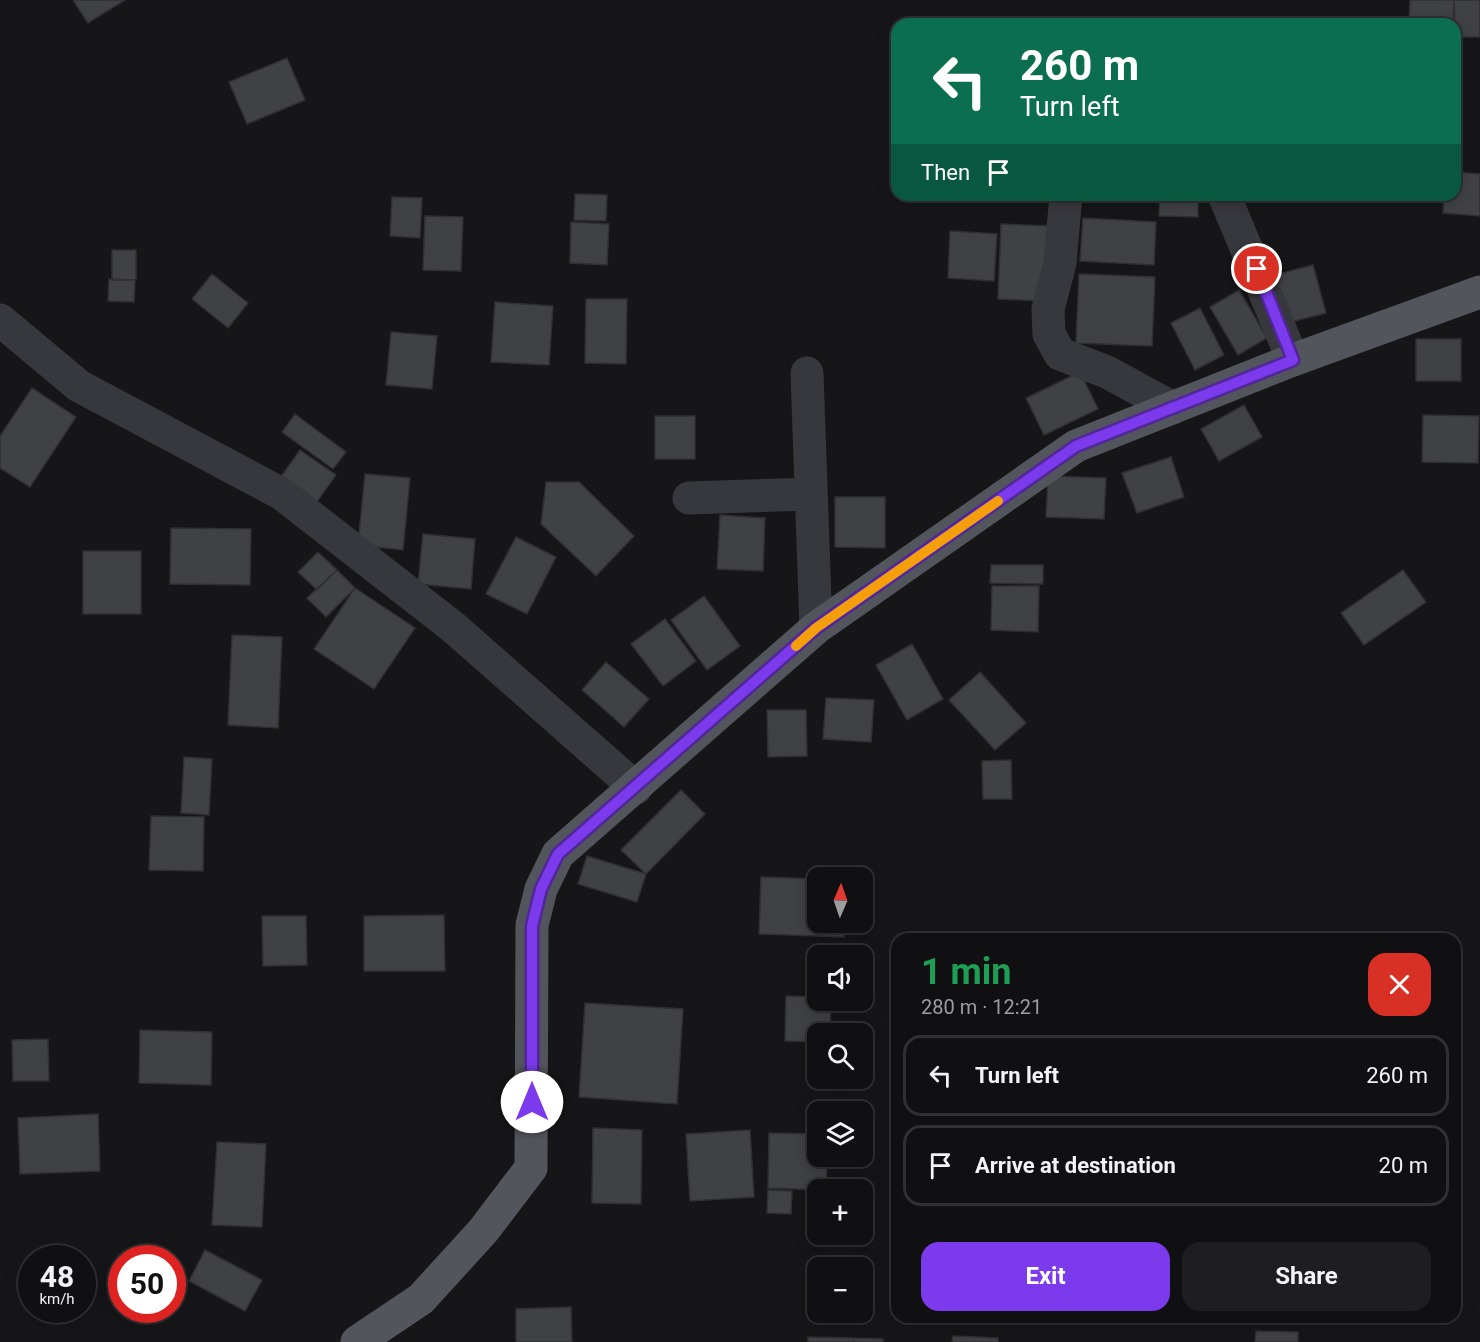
<!DOCTYPE html>
<meta charset="utf-8">
<style>
body{margin:0;font-family:Roboto,sans-serif;background:#1e1e20;color:#f1f3f6;height:100vh;display:flex;flex-direction:column;font-size:22px;white-space:nowrap}
*{box-sizing:border-box;margin:0}
p{font-size:20px;color:#9c9d9f}
.icon{flex:none;width:33px;height:33px;fill:none;stroke:currentColor;stroke-width:2;stroke-linecap:round;stroke-linejoin:round}
.map{position:relative;flex:1;overflow:hidden}
.panel{position:absolute;left:891px;top:933px;width:570px;height:390px;display:flex;flex-direction:column;background:#101012;border-radius:18px;box-shadow:0 3px 15px #0003,0 0 0 2px #303032}
.panel>*{flex:none}
.hud{position:absolute;left:891px;top:18px;width:570px;height:183px;border-radius:18px;box-shadow:0 3px 15px #0003,0 0 0 2px #303032;background:#0b6e4f;color:#fff;overflow:hidden}
.needle{width:39px;rotate:2deg}
.tools{position:absolute;left:807px;top:867px;display:grid;gap:12px}
.tools a{display:grid;place-items:center;width:66px;height:66px;border-radius:12px;background:#101012;box-shadow:0 3px 15px #0003,0 0 0 2px #303032;font-size:30px}
.speed{position:absolute;left:18px;top:1245px;display:flex;gap:12px;font-size:30px;font-weight:700;text-align:center}
.speed>*{display:grid;place-content:center;width:78px;height:78px;border-radius:50%;background:#101012;box-shadow:0 3px 15px #0003,0 0 0 2px #303032;line-height:1}
.speed small{font-size:15px;font-weight:400}
.speed .limit{border:9px solid #d22;background:#fff;color:#111}
.pin{position:absolute;display:grid;place-items:center;width:51px;height:51px;color:#fff;margin:-26px;border:3px solid #fff;border-radius:50%;box-shadow:0 2px 6px #0007}
.me{position:absolute;width:66px;margin:-33px;rotate:0deg;stroke-linejoin:round;filter:drop-shadow(0 0 4px #0008)}
.turn{display:flex;align-items:center;gap:21px;height:126px;padding:0 30px;font-size:27px}
.turn .icon{width:78px;height:78px;stroke-width:2.5}
.turn b{display:block;font-size:42px;line-height:51px}
.then{display:flex;align-items:center;height:57px;padding:0 30px;background:#0003;gap:12px;font-size:22px}
.round{display:grid;place-items:center;flex:none;width:63px;height:63px;border-radius:18px;background:#1e1e20}
.headline{display:flex;align-items:center;justify-content:space-between;height:102px;padding:0 30px}
h1{font-size:36px;font-weight:700;line-height:45px;color:#1e9e55}
.button{display:flex;gap:12px;margin-top:auto;padding:12px 30px}
.button a{flex:1;height:69px;border-radius:18px;background:#7c3aed;color:#fff;font-size:24px;font-weight:700;line-height:69px;text-align:center}
.button a+a{background:#1e1e20;color:#f1f3f6}
ul{padding:0;list-style:none}
li{display:flex;align-items:center;gap:18px;height:81px;margin:0 12px 9px;padding:0 18px;border:3px solid #303032;border-radius:18px}
li div{flex:1}
li b{display:block;font-size:22px}
li em{font-style:normal}
.map>svg:first-child{display:block}
.building{fill:#404145;stroke:#303034;stroke-width:1.5}
.lines{fill:none;stroke-linecap:round;stroke-linejoin:round}
.minor{stroke:#37383d;stroke-width:33}
.major{stroke:#53555c;stroke-width:33}
.route-casing{stroke:#51269a;stroke-width:15}
.route{stroke:#7c3aed;stroke-width:10}
.slow{stroke:#f59e0b;stroke-width:10}
</style>
<div class="map">
<svg width="1480" height="1342" viewBox="0 0 1480 1342">
<rect width="100%" height="100%" fill="#161618"/>
<path class="building" d="M73 0H125L88 23Z
M1410 0H1454L1453 24H1409Z
M1454 0H1480V37H1455Z
M287 58 305 100 247 124 229 82Z
M1455 172 1480 174V216L1443 213 1444 195H1455Z
M575 194 607 195 606 221 574 220Z
M1160 195H1198V217L1159 216Z
M392 197 422 198 420 238 390 236Z
M425 216 463 217 461 271 423 270Z
M1083 218 1156 222 1154 265 1080 261Z
M571 222 609 224 607 265 570 263Z
M1001 224 1048 226 1044 301 998 299Z
M950 231 997 234 994 281 948 278Z
M112 250H136V280H112Z
M1313 265 1326 313 1283 324 1271 276Z
M212 274 248 303 228 328 192 299Z
M1079 274 1155 277 1152 346 1076 343Z
M109 279 135 280 134 302 108 301Z
M1239 290 1267 338 1238 355 1210 307Z
M586 299H627L626 364 585 363Z
M495 302 553 306 549 365 491 362Z
M1200 308 1224 355 1195 370 1171 323Z
M391 332 437 336 432 389 386 385Z
M1416 339H1461V381H1416Z
M1080 372 1098 409 1044 435 1026 398Z
M32 388 76 417 30 487 0 468V436Z
M1244 405 1262 437 1219 461 1201 429Z
M295 414 346 452 333 469 282 432Z
M1423 415 1479 416 1478 463 1422 462Z
M655 416H695V459H655Z
M300 450 336 475 316 503 280 478Z
M1171 457 1184 497 1137 513 1122 473Z
M365 474 410 478 403 550 358 545Z
M1048 476 1106 478 1104 519 1046 517Z
M546 482H579L634 536 596 576 541 524Z
M835 497H885V548L835 547Z
M720 515 765 518 763 571 717 569Z
M171 528 251 529 250 585 170 584Z
M423 534 475 539 471 589 418 584Z
M516 537 556 557 527 614 486 594Z
M83 551H141V614H83Z
M318 552 337 570 317 590 298 572Z
M991 565H1043V584L990 583Z
M337 570 355 588 326 617 307 598Z
M1403 570 1426 602 1364 645 1341 613Z
M992 586H1039L1038 632 991 630Z
M355 588 415 628 374 689 314 649Z
M704 596 740 646 707 670 671 620Z
M665 619 696 661 663 686 631 644Z
M232 635 282 637 278 728 228 725Z
M912 644 943 699 907 720 876 665Z
M606 662 649 699 624 727 582 690Z
M980 672 1026 723 995 750 949 700Z
M826 698 874 700 871 742 823 739Z
M767 710H806L807 756 768 757Z
M184 757 212 759 209 815 181 813Z
M1011 760 1012 799H983L982 761Z
M681 790 705 814 646 874 621 850Z
M151 816 204 817 203 871 149 870Z
M587 856 646 874 637 902 578 884Z
M761 877 818 879V922H845L844 937 759 934Z
M444 915 445 971H364V916Z
M262 916H306L307 965 263 966Z
M786 996 818 997V1000H831L830 1034H818V1042L785 1041Z
M585 1003 683 1009 677 1104 579 1097Z
M140 1030 212 1032 211 1085 139 1083Z
M48 1039 49 1081H13L12 1040Z
M98 1114 100 1171 20 1174 18 1118Z
M593 1128 642 1130 641 1204 592 1203Z
M750 1130 754 1197 690 1201 686 1134Z
M769 1133 818 1134V1156H827L826 1190 768 1188Z
M217 1142 266 1144 262 1227 212 1225Z
M768 1190 792 1191 791 1214 767 1213Z
M205 1250 262 1280 245 1311 189 1281Z
M571 1307 572 1342H516V1309Z
M1256 1331 1298 1332V1342H1255Z
M953 1336 998 1338V1342H952Z
M808 1337 854 1338 853 1342H808Z
M854 1338 883 1339V1342H853Z"/>
<g class="lines">
<path class="minor" d="M1066 195 1060 263 1048 309 1049 334 1060 354 1107 372 1173 408
M1224 195 1293 360
M0 320 79 386 282 494 453 627 636 788
M807 373 816 628
M689 498 811 494"/>
<path class="major" d="M357 1342 421 1299 483 1231 531 1168 532 925 541 889 558 854 816 628 1076 446 1293 360 1480 292"/>
</g>
<g class="lines">
<g class="route-casing">
<path id="route" d="M532 1102V926L541 889 558 854 816 628 1076 446 1293 360 1257 269"/>
</g>
<use href="#route" class="route"/>
<path class="slow" d="M796 646 816 628 998 501"/>
</g>
</svg>
<div class="tools">
<a><svg class="needle" viewBox="-14 -14 28 28"><path d="M0-13l5 13h-10z" fill="#e53935"/><path d="M0 13l5-13h-10z" fill="#9c9d9f"/></svg></a>
<a><svg class="icon" aria-label="sound" viewBox="0 0 24 24"><path d="M4 9h4l5-4v14l-5-4H4zM17 9q2 3 0 6"/></svg></a>
<a><svg class="icon" aria-label="search" viewBox="0 0 24 24"><circle cx="10" cy="10" r="6"/><path d="M15 15l6 6"/></svg></a>
<a><svg class="icon" aria-label="layers" viewBox="0 0 24 24"><path d="M12 4l9 5-9 5-9-5zM3 14l9 5 9-5"/></svg></a>
<a>+</a>
<a>−</a>
</div>
<div class="speed"><div>48<small>km/h</small></div><div class="limit">50</div></div>
<div class="pin" style="left:1257px;top:269px;background:#d93025"><svg class="icon" aria-label="arrive" viewBox="0 0 24 24"><path d="M6 21V4h12l-3 4 3 4H6"/></svg></div>
<svg class="me" style="left:532px;top:1102px" viewBox="-20 -20 40 40"><circle r="19" fill="#fff"/><path d="M0-13L10 11 0 6-10 11z" fill="#7c3aed"/></svg>
<div class="hud">
<div class="turn"><svg class="icon" aria-label="left" viewBox="0 0 24 24"><path d="M17 20v-9H6M10 6l-5 5 5 5"/></svg><div><b>260 m</b>Turn left</div></div>
<div class="then">Then<svg class="icon" aria-label="arrive" viewBox="0 0 24 24"><path d="M6 21V4h12l-3 4 3 4H6"/></svg></div>
</div>
<section class="panel">
<div class="headline"><div><h1>1 min</h1><p>280 m · 12:21</p></div><a class="round" style="background:#d93025;color:#fff"><svg class="icon" aria-label="close" viewBox="0 0 24 24"><path d="M6 6l12 12M18 6L6 18"/></svg></a></div>
<ul>
<li><svg class="icon" aria-label="left" viewBox="0 0 24 24"><path d="M17 20v-9H6M10 6l-5 5 5 5"/></svg><div><b>Turn left</b></div><em>260 m</em></li>
<li><svg class="icon" aria-label="arrive" viewBox="0 0 24 24"><path d="M6 21V4h12l-3 4 3 4H6"/></svg><div><b>Arrive at destination</b></div><em>20 m</em></li>
</ul>
<div class="button"><a>Exit</a><a>Share</a></div>
</section>
</div>
